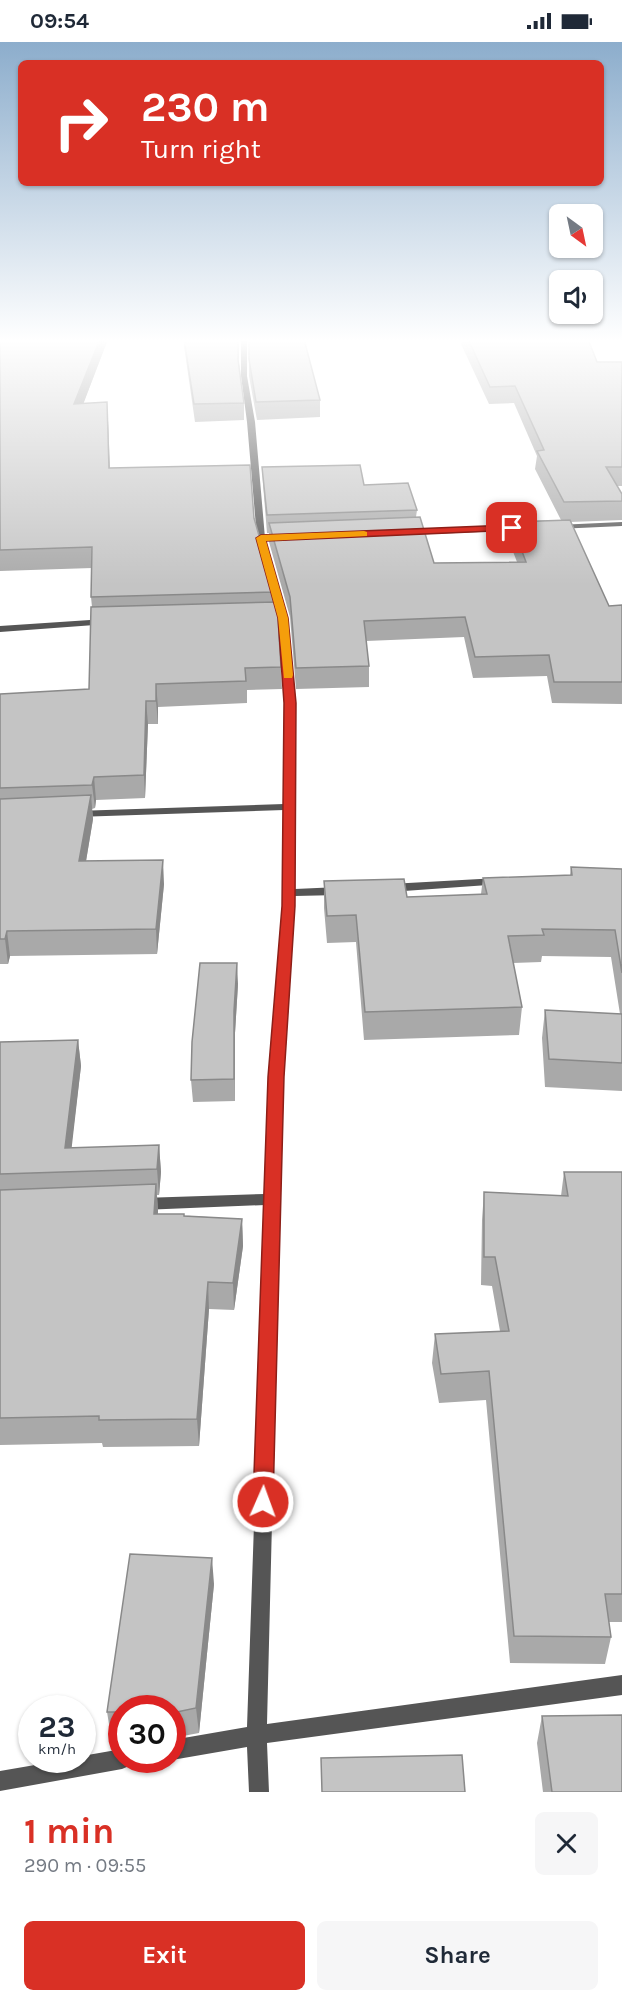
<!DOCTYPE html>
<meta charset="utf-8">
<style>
body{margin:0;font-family:Karla,sans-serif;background:#f6f6f7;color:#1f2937;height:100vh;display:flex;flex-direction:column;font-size:22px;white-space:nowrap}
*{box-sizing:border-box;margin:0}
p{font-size:20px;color:#747a83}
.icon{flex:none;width:33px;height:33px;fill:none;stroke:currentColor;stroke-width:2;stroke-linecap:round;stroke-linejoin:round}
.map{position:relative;height:1750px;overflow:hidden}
.side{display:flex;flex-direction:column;background:#fff;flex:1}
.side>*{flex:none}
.top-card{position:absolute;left:18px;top:18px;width:586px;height:126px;border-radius:9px;box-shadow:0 2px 4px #0004;background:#d93025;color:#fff;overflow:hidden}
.needle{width:39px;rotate:147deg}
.buttons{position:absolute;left:549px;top:162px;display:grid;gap:12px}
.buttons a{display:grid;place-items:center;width:54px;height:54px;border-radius:9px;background:#fff;box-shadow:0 2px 4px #0004;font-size:30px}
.speed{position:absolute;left:18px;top:1653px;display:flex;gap:12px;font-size:30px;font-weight:700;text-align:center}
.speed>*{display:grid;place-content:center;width:78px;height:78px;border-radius:50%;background:#fff;box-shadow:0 2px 4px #0004;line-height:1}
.speed small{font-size:15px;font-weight:400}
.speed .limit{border:9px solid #d22;background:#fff;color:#111}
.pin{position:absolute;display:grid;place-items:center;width:51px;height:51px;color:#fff;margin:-26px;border-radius:12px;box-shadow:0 3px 9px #0006}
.me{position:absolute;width:66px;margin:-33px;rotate:2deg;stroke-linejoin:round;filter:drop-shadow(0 0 4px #0008)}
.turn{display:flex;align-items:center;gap:21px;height:126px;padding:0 24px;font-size:27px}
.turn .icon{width:78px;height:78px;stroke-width:2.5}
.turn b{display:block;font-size:42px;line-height:51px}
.round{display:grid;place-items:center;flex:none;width:63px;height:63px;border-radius:9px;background:#f6f6f7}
.headline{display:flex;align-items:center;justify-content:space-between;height:102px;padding:0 24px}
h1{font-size:36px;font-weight:700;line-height:45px;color:#d93025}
.action{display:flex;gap:12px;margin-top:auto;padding:12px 24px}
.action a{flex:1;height:69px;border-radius:9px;background:#d93025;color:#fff;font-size:24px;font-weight:700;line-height:69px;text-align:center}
.action a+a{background:#f6f6f7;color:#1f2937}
.status{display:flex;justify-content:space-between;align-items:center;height:42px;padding:0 30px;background:#fff;direction:ltr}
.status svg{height:16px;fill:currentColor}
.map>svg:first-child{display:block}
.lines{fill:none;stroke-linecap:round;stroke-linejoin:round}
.minor{fill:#555;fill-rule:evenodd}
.wall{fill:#a9a9a9}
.shaded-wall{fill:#898989}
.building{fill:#c4c4c4;stroke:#898989;stroke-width:1.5}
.route{fill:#d93025;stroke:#8d1f18;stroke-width:1.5}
.slow{fill:#f59e0b}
</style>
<div class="status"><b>09:54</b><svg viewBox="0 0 49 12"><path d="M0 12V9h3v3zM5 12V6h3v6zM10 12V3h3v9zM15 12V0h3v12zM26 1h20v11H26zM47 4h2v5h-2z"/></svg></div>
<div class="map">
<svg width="622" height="1750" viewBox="0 0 622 1750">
<rect width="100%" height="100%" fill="#fff"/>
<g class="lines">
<path class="minor" d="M241 298H247V334L255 380 265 496 288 576 295 661V847L339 845 345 849 339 853 295 854 283 1035 267 1682 622 1633V1653L267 1701 269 1750H249L247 1705 172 1718H171H172V1698L247 1685 265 1163 142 1168 137 1166 135 1162 137 1158 142 1156 265 1152 269 1035 283 864 284 768 76 775 70 772 76 769 284 762 285 661 278 576 257 496 247 380 241 334Z
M622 480V484L557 487 553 485 557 483Z
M525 484H528V488L407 493 403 490 407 487Z
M105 577 108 578V582L0 590V584Z
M498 836 502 838 504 840 502 842 390 850 384 846 390 842Z
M122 1707V1718H132L129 1724 122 1727 0 1749V1729L64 1718H82V1714Z"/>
</g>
<path class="wall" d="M0 297H108L83 362 108 378 110 426 254 476 275 550V560L281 625 282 647 247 648V661L158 665V682H148L145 756 96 758 95 766 92 767 93 777 86 819 164 842 157 912 10 914 8 922H0V652L89 647 92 565 91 555 92 526 0 529Z
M183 297H239V321L244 361V378L195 380Z
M247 297H304L320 358V375L257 378 249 334V298Z
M462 297H588L597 320H622V444H617L622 452V478L570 480 609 564 622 563V662L552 661 547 634 473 636 464 595 366 599 369 624V645L296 647 290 575 269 500V491H267L263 442 262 425 364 443 417 468 416 475 434 521 517 520 509 499 511 480 561 478 535 427 537 414 514 361 489 362 461 302Z
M571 825 622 827V1049L545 1045 542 996 545 968 620 972 611 915 542 914 541 920 513 921 522 965 519 993 364 998 356 900 327 901 324 866V839L407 855 481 852 483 836 570 833Z
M238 942 235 991V1059L193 1060 191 1038Z
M78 998 81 1024 71 1106 159 1103 161 1130 159 1153H157L158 1172 242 1177 243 1204 234 1268 209 1267 199 1404 103 1405 102 1401 0 1403V1000Z
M564 1130H622V1580H609L611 1595 605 1622 510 1621 486 1358 439 1361 432 1321 435 1292 500 1289 492 1244 481 1243 482 1178 484 1150 561 1154Z
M214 1542 199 1691 172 1696V1666H122V1695L111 1694 107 1670Z
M542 1674 622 1750H543L537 1701Z"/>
<path class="shaded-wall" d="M100 297H108L76 381 74 362Z
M107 360 108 378 110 446 109 426Z
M156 642 158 665V682L156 659Z
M146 659 148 682 145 756 144 733Z
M94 735 96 758 95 766 92 743Z
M91 753 93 777 82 843 79 819Z
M163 818 164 842 157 912 156 887Z
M7 889 10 914 8 922 5 897Z
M237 921 238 942 235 991V1059L234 969Z
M78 998 81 1024 69 1129 65 1106Z
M159 1103 161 1130 159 1153 157 1127Z
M156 1142 158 1169 156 1199 154 1172Z
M242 1177 243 1204 234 1268 233 1241Z
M208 1240 209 1267 199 1404 197 1377Z
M212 1516 214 1542 199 1691 196 1666Z"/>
<path class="building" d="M0 297H100L74 362 107 360 109 426 250 423 254 476 275 550 91 555 92 505 0 508Z
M184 297H238V318L244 361 194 362Z
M249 297H304L320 358 256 360 249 317Z
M468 297H588L597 320H622V425H606L622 452V459L564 460 537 409 544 408 515 344 490 345Z
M360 423 364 443 408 441 417 468 267 473 262 425Z
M420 475 434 521 526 520 511 480 570 478 609 564 622 563V640H554L549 613 475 615 465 575 364 579 369 624 296 626 290 555 269 481Z
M277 560 281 625 245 626 246 639 156 642V659H146L144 733 94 735 92 743 0 746V652L89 647 91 565Z
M91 753 79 819 163 818 156 887 7 889 5 897H0V757Z
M571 825 622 827V931L615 888 542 887 544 893 508 894 522 965 365 970 356 873 327 874 324 839 404 837 407 855 487 852 483 836 572 833Z
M200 921H237L234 969V1037L191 1038 192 1000Z
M545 968 622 972V1021L549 1017Z
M78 998 65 1106 159 1103 157 1127 0 1132V1000Z
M564 1130H622V1552H605L611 1595 514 1594 489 1329 441 1332 435 1292 509 1289 495 1215H484V1150L568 1154Z
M156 1142 154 1172H184V1174L242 1177 233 1241 208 1240 197 1377 99 1378V1374L0 1376V1148Z
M130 1512 212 1516 196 1666 172 1671V1666H122V1670H107Z
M622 1673V1750H552L542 1674Z
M462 1713 465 1750H322L321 1716Z"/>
<linearGradient id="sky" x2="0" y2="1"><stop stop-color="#8cadcc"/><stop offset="0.55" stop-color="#fff"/><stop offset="1" stop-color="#fff" stop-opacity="0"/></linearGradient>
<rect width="622" height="543" fill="url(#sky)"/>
<path class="route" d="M512 483 517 486 515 488 266 499 288 576 296 661 295 864 284 1035 273 1460 270 1466 263 1469 256 1466 253 1460 268 1035 282 864 284 661 278 576 256 496 261 493Z"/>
<path class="slow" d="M364 489 367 490V494L266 499 288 576 293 633 292 636H284L278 576 256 496 261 493Z"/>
</svg>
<div class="buttons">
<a><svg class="needle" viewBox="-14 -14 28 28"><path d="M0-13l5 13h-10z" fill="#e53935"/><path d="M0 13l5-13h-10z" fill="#747a83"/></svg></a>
<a><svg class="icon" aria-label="sound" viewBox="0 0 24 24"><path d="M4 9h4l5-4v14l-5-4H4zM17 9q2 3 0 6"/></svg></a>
</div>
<div class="speed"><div>23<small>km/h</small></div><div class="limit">30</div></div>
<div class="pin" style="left:512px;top:486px;background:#d93025"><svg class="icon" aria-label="arrive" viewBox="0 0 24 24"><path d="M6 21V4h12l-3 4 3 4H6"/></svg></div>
<svg class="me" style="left:263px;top:1460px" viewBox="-20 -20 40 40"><circle r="17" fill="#d93025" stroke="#fff" stroke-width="3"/><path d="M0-11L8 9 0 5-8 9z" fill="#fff"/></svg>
<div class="top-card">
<div class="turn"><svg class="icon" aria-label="right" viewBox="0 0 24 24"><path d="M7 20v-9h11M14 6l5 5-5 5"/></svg><div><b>230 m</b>Turn right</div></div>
</div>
</div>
<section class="side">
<div class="headline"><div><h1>1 min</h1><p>290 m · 09:55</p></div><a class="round"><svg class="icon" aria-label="close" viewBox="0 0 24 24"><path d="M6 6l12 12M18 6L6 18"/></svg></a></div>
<div class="action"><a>Exit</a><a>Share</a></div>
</section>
